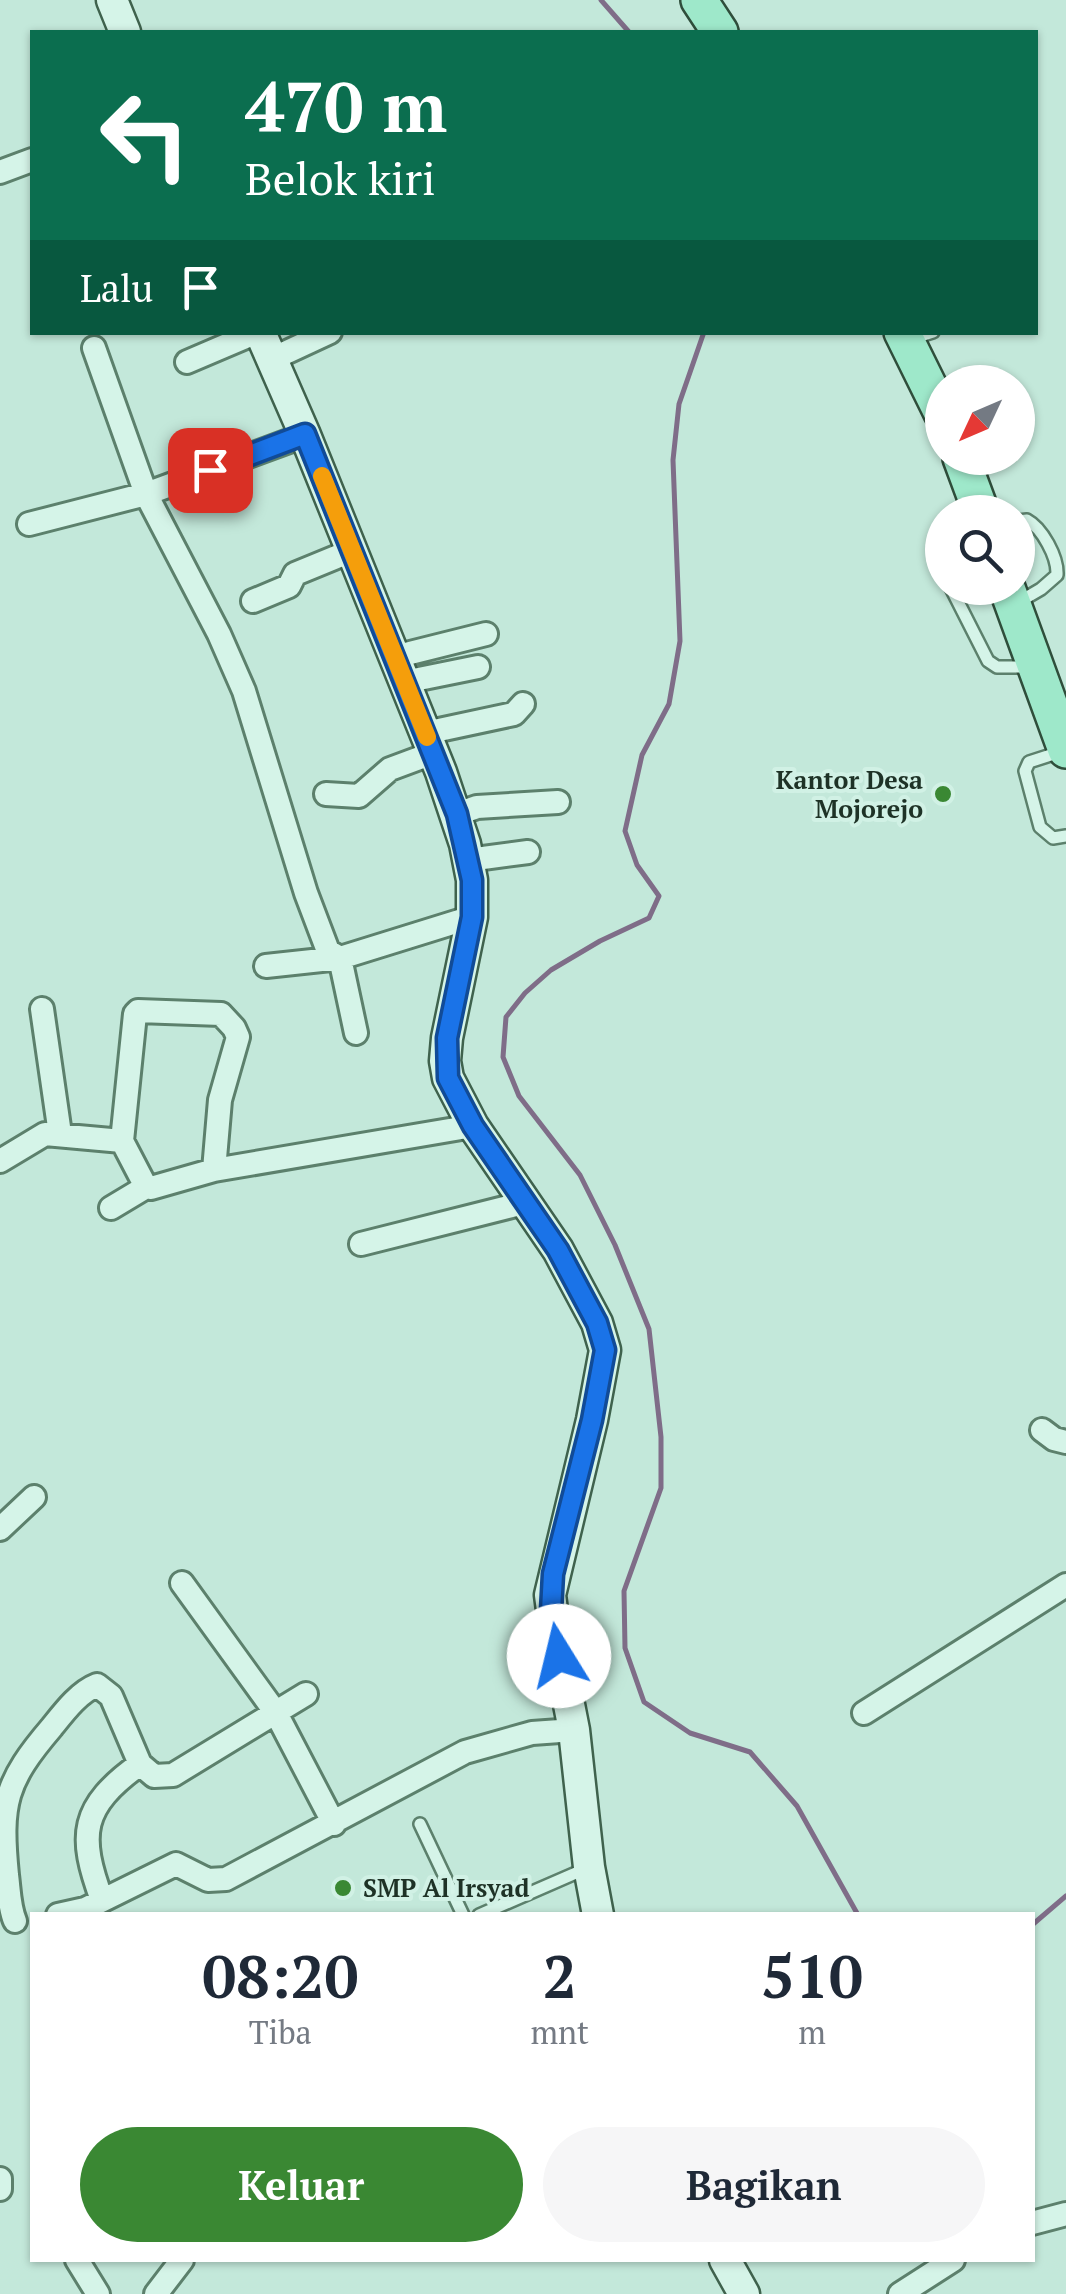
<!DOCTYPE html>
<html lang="id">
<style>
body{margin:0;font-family:"PT Serif",serif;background:#f6f6f7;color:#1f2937;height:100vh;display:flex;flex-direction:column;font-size:38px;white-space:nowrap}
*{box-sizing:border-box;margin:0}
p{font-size:32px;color:#747a83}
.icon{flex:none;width:55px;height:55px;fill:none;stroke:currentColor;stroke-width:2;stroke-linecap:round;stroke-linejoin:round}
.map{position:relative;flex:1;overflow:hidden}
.drawer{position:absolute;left:30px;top:1912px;width:1005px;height:350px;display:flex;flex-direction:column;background:#fff;border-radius:0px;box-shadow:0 2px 8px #0004}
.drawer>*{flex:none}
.banner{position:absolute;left:30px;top:30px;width:1008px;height:305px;border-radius:0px;box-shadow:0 2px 8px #0004;background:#0b6e4f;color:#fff;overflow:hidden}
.needle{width:65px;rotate:226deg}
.controls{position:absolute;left:925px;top:365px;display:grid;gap:20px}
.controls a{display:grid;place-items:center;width:110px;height:110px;border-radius:50%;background:#fff;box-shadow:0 2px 8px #0004;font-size:50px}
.pin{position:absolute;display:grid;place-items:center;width:85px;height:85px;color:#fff;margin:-42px;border-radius:20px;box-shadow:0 5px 15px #0006}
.me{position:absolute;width:110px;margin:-55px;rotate:351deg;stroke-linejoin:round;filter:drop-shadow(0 0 8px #0008)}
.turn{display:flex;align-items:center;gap:35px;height:210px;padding:0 50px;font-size:45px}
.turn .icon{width:130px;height:130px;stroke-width:2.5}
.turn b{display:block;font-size:70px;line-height:85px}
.then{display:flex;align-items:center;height:95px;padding:0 50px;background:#0003;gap:20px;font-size:38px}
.eta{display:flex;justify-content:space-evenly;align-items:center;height:170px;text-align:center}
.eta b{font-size:60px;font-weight:700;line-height:70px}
.button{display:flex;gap:20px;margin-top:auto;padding:20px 50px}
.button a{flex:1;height:115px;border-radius:60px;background:#3a8833;color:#fff;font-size:40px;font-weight:700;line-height:115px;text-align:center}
.button a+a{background:#f6f6f7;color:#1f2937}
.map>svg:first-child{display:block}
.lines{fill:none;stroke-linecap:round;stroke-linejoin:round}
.stream{stroke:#7f6d88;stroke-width:5}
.lane-casing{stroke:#5c806c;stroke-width:16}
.street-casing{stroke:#5c806c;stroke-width:28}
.secondary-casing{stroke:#3f624d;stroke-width:35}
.primary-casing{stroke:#2f4e3b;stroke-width:40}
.lane{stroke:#d5f4e8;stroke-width:11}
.street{stroke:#d5f4e8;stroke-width:22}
.secondary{stroke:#d5f4e8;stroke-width:30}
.primary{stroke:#9ee8ca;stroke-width:35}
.route-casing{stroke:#114b97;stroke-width:25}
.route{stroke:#1a73e8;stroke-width:18}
.slow{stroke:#f59e0b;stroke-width:18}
.poi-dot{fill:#3a8833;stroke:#d1f1e5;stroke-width:4}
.labels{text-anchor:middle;stroke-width:8;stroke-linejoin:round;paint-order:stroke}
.poi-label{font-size:25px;font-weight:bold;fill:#1e3226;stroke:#d1f1e5;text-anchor:end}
</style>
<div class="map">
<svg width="1066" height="2294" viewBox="0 0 1066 2294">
<rect width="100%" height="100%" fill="#c3e8da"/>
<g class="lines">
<path class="stream" d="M601 0 629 32
M704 332 679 404 673 460 680 641 669 704 642 755 625 831 637 865 659 896 649 918 600 941 551 970 525 993 506 1017 503 1057 519 1096 580 1175 615 1245 649 1329 661 1437V1488L624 1591 625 1648 644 1702 690 1733 750 1752 797 1806 858 1915
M1032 1925 1066 1896"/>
<g class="lane-casing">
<path id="lane" d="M911 339 933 332
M942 555V570
M951 588 988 661 997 667H1030
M1017 603 1041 589 1057 575C1058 557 1042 528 1027 520L1018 521
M1063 751 1029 762 1025 771 1040 827 1053 838 1066 836
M420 1824 463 1915
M479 1915 585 1869"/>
</g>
<g class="street-casing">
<path id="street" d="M0 172 32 160
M94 348 146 494 219 634 244 691 306 893 328 951 340 958 472 917
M272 359 330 332
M187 362 257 332
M29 524 146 494 305 435
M253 601 289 586 295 574 351 551
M394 657 486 634
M404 682 478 667
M425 733 514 714 523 704
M326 794 359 796 390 769 433 753
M457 814 477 807 558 802
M468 860 528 852
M266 966 340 958 356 1033
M42 1009 60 1134
M122 1141 135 1014 138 1011 221 1014 234 1028 238 1037 220 1100 214 1170
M0 1161 45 1134 122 1141 146 1187 151 1188 214 1170 473 1126
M111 1208 146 1187
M361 1244 528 1202
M1042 1430 1054 1439 1066 1442
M0 1529 34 1497
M182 1583 276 1713 334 1824
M864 1713 1066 1585
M102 1900C78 1835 80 1807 140 1764L154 1776 173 1775 306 1694
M58 1915 85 1909 176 1864 208 1880 226 1879 465 1752 532 1733 574 1730
M15 1921C9 1907 9 1890 7 1875 0 1803 5 1782 52 1727 64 1712 79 1692 97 1685L111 1696 140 1764
M0 2179V2189
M1032 2223 1066 2214
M77 2260 98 2294
M156 2294 182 2260
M900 2294 953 2260"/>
</g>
<g class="secondary-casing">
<path id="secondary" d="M112 0 125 32
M260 332 305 435 441 772 465 844 472 880V917L447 1038 445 1061 448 1078 473 1126 558 1250 597 1323 605 1350 592 1420 550 1595 555 1633 574 1730 589 1867 598 1915
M725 2260 744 2294"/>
</g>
<g class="primary-casing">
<path id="primary" d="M699 0 720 32
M902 332 942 413
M961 458 981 512
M1007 588 1066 750"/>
</g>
<use href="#lane" class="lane"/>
<use href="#street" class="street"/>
<use href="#secondary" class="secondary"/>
<use href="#primary" class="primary"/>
</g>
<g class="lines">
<g class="route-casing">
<path id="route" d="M210 470 305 434 457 814 472 880V917L447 1038 448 1078 473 1126 558 1250 597 1323 605 1350 592 1420 553 1574 551 1611 559 1656"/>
</g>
<use href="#route" class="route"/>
<path class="slow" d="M322 476 427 737"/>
</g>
<g class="poi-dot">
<circle cx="943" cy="794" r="10"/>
<circle cx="343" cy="1888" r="10"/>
</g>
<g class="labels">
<g class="poi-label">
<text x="923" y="789">Kantor Desa<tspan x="923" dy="29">Mojorejo</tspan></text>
<text x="363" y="1897" text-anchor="start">SMP Al Irsyad</text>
</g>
</g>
</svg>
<div class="controls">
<a><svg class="needle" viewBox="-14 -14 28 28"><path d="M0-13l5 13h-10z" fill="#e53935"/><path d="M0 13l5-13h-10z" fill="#747a83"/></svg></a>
<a><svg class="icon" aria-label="search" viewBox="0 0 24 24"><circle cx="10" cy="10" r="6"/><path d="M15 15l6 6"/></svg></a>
</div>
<div class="pin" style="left:210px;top:470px;background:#d93025"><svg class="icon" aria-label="arrive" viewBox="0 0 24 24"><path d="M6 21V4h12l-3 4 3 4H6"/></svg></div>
<svg class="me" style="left:559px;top:1656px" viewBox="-20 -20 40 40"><circle r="19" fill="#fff"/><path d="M0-13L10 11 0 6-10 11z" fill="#1a73e8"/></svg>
<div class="banner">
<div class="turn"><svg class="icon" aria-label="left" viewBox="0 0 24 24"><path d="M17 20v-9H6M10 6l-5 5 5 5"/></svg><div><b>470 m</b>Belok kiri</div></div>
<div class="then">Lalu<svg class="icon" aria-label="arrive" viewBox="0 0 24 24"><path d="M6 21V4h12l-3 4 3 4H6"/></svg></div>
</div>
<section class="drawer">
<div class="eta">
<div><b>08:20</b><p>Tiba</p></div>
<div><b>2</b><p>mnt</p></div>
<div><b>510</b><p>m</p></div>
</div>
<div class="button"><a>Keluar</a><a>Bagikan</a></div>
</section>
</div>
